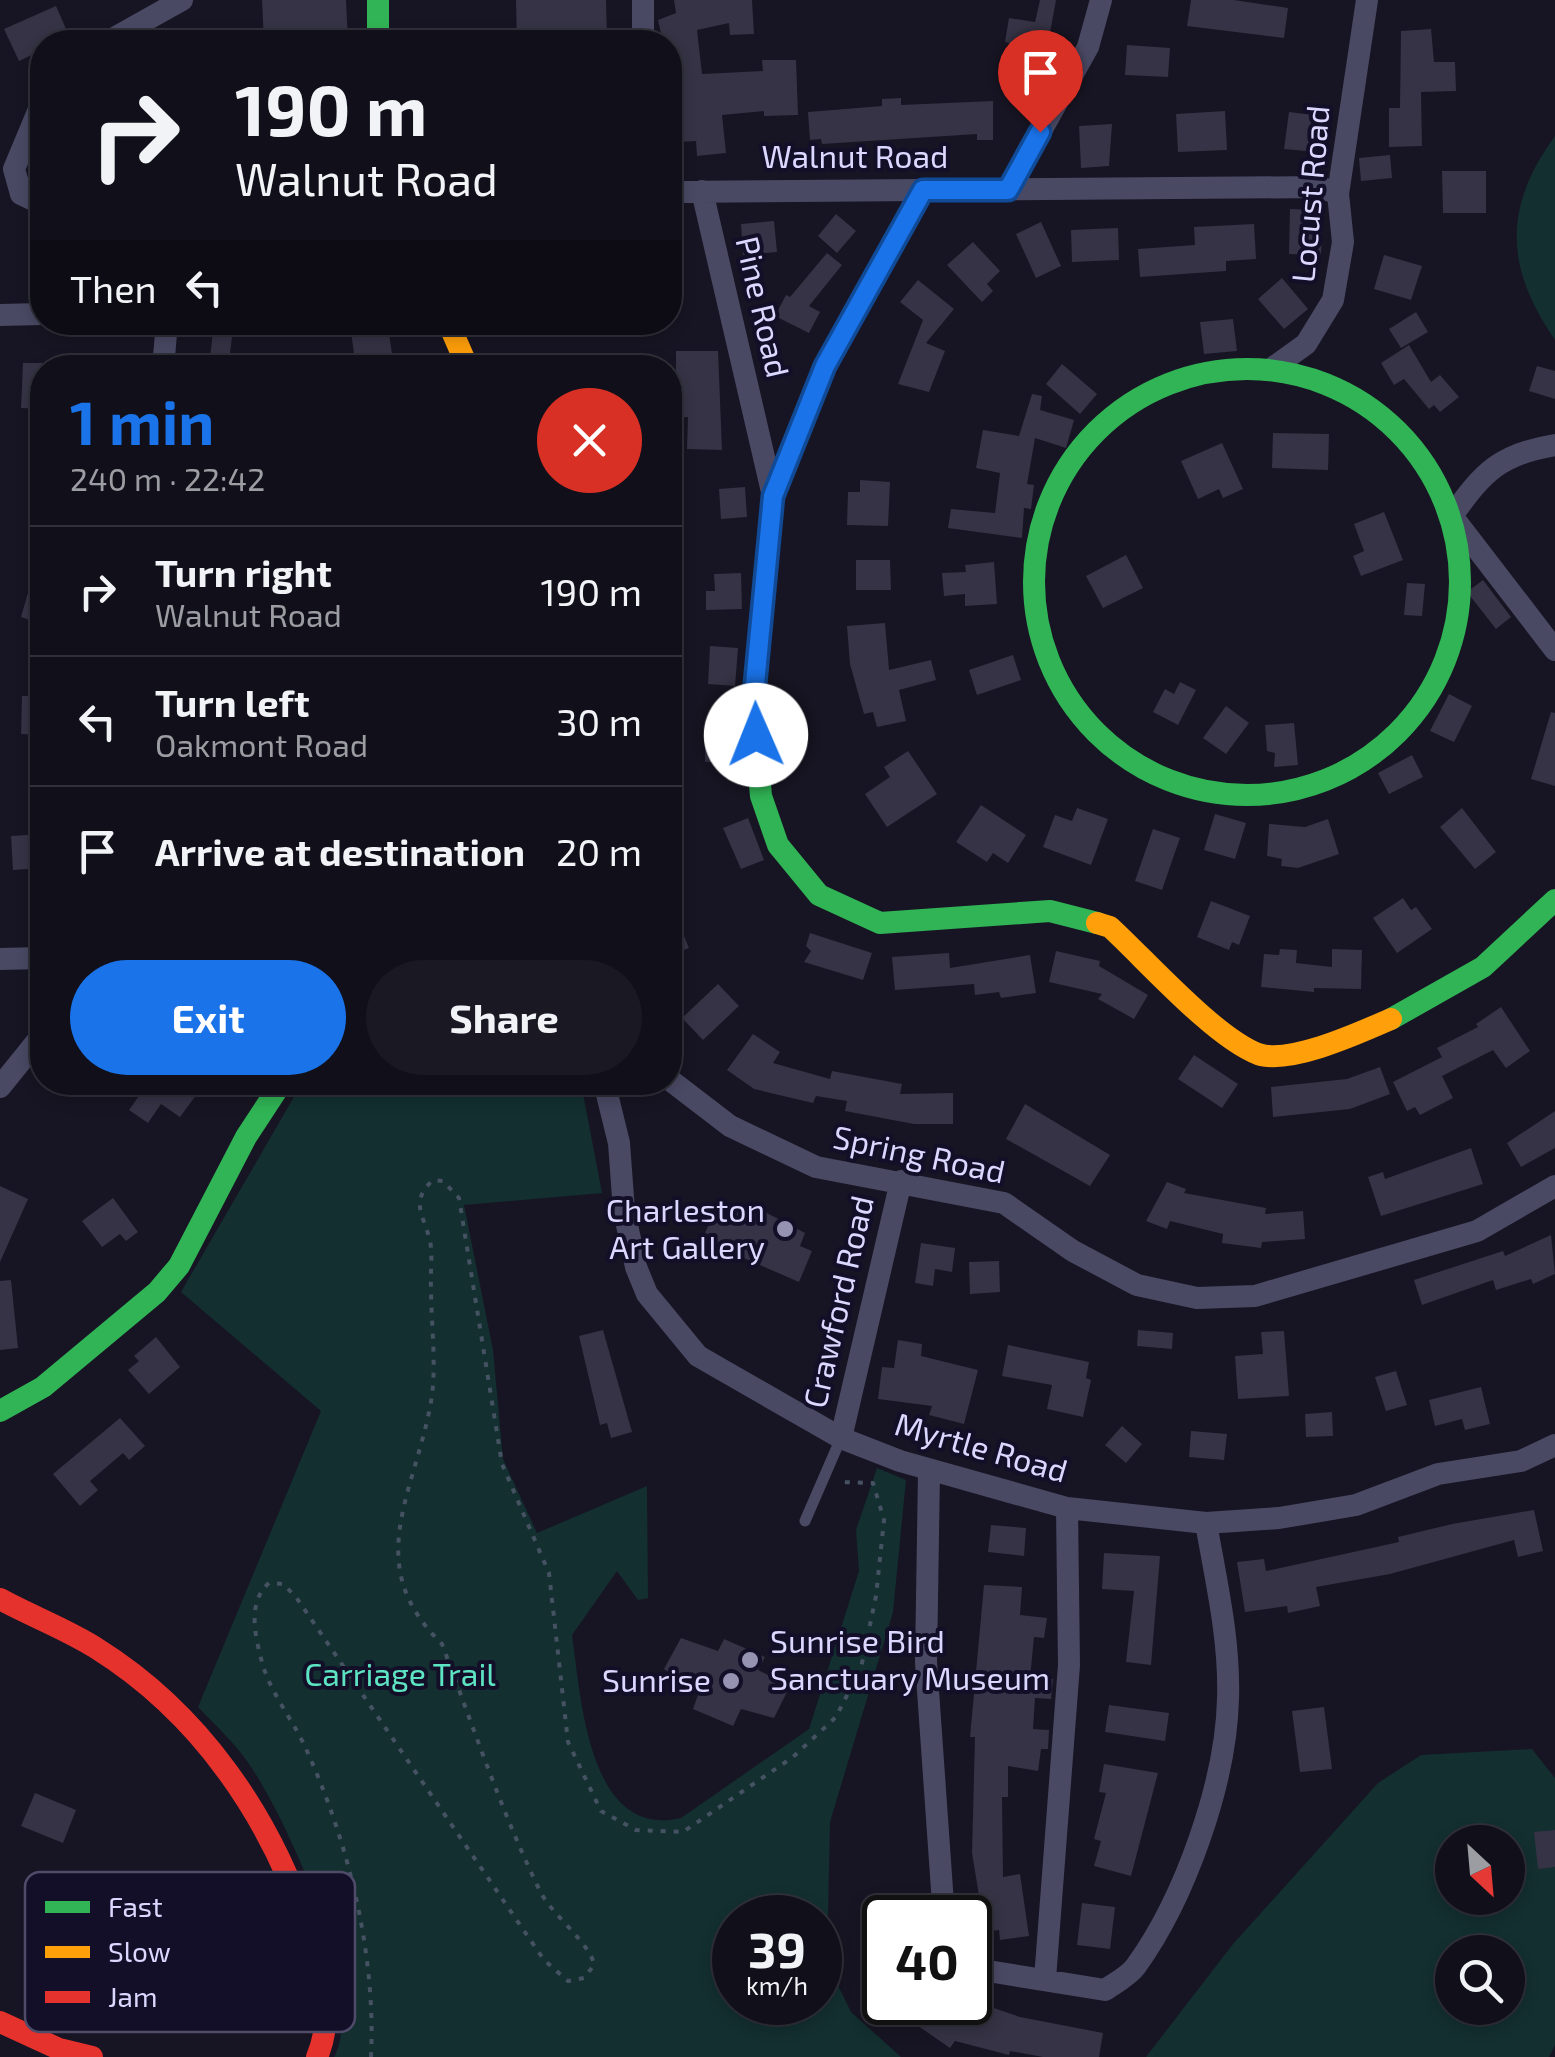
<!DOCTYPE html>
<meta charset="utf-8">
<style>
body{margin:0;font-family:"Exo 2",sans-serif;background:#1a1923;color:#f1f3f6;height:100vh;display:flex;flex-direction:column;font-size:38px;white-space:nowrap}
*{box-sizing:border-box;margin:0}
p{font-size:32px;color:#9c9da2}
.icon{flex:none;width:55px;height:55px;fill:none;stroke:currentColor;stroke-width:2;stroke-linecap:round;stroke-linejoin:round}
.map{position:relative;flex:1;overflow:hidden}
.panel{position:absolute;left:30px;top:355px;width:652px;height:740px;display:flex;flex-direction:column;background:#11101a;border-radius:40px;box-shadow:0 5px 15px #0003,0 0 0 2px #303039}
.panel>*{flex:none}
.guide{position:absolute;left:30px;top:30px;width:652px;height:305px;border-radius:40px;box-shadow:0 5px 15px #0003,0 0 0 2px #303039;background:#11101a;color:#f1f3f6;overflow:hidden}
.needle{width:65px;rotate:154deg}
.buttons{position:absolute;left:1435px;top:1825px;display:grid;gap:20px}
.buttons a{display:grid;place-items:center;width:90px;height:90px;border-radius:50%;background:#11101a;box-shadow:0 5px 15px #0003,0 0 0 2px #303039;font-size:50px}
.speed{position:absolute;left:712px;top:1895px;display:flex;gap:20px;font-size:50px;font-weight:700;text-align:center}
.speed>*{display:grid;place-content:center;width:130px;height:130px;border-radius:50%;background:#11101a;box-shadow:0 5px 15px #0003,0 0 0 2px #303039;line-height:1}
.speed small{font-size:25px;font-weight:400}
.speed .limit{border:5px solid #111;border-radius:15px;background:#fff;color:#111}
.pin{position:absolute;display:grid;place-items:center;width:85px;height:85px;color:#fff;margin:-102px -42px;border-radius:50% 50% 50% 0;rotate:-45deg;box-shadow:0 0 10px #0007}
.pin .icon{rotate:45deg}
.me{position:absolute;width:110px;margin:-55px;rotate:359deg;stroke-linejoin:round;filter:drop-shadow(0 0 8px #0008)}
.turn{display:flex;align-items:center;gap:35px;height:210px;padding:0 40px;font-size:45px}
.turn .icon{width:130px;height:130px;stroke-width:2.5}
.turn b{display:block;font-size:70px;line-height:85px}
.then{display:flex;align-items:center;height:95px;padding:0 40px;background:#0003;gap:20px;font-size:38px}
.round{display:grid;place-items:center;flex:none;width:105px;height:105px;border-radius:52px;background:#1a1923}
.headline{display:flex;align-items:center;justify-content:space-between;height:170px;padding:0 40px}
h1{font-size:60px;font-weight:700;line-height:75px;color:#1a73e8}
.primary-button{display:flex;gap:20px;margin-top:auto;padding:20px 40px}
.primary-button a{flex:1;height:115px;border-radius:60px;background:#1a73e8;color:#fff;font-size:40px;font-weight:700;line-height:115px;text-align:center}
.primary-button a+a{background:#1a1923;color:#f1f3f6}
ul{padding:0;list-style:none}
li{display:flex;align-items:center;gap:30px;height:130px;padding:0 40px;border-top:2px solid #303039}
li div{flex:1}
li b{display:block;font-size:38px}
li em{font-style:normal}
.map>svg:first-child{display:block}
.green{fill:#132f30;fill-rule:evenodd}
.building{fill:#353345}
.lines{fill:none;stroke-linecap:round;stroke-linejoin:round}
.path{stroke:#455262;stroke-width:4;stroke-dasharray:5 8;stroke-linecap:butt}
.lane{stroke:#4a4964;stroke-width:11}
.street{stroke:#4a4964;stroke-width:22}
.fast{stroke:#30b455;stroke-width:22}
.slow{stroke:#ff9f0a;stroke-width:22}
.jam{stroke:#e5322d;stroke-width:22}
.route-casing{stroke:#114b97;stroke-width:25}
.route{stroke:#1a73e8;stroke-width:18}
.poi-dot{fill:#9693b2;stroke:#130f29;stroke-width:4}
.labels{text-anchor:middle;stroke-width:8;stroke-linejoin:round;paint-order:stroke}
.street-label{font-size:32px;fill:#dbd7ff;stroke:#130f29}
.poi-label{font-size:32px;fill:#dbd7ff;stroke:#130f29;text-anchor:end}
.park-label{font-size:32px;fill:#5de4c2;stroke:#130f29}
.key{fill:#130f29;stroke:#4f4b69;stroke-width:2.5}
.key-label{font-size:28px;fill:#dbd7ff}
</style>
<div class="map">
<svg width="1555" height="2057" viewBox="0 0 1555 2057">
<rect width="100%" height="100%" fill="#171523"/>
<path class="green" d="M1555 136V340C1505 268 1503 207 1555 136Z
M302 1083H581L602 1193 464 1205 493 1350 503 1459 537 1533 647 1486 648 1598 638 1600 617 1571 572 1635C581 1697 588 1840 681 1818L809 1729 859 1571 856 1530 877 1468 906 1480 893 1612 830 1822 827 1963 851 2012 901 2057H334C368 1996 287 1819 249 1764 235 1743 215 1725 198 1707L321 1411 181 1292ZM735 1918H820V2002H735Z
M1532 1749 1555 1778V2045L1549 2057H1146L1233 1944 1378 1783 1421 1755ZM1452 1842H1508V1898H1452ZM1452 1952H1508V2008H1452Z"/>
<path class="building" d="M262 0H346L348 42H264Z
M516 0H606L607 42H517Z
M674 0H752L754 34 730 35 729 23 697 30 702 74 763 71 762 60H796L798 115 764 116V111L722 115 726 153 697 156 696 141 679 142 675 100 670 101V42H663L658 20 676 13Z
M1040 0H1056L1044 66 1050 68 1043 91 999 78 1009 43 1005 42 1009 18 1035 22Z
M1191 0H1234L1288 8 1284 38 1187 26Z
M56 6 70 38 42 42V50L19 61 4 29Z
M1431 29 1434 62H1455L1456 91 1421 92 1422 146 1389 147V108H1400L1401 31Z
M1127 45 1170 48 1168 77 1125 75Z
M901 98V105L993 101V140H977V134L822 144 821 139 810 140 808 112 882 106V99Z
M1225 111 1227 150 1178 152 1176 114Z
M1289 112 1321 116 1316 152 1284 149Z
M1112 124 1109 166 1081 168 1079 126Z
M1390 155 1392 178 1361 181 1359 158Z
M1442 171H1486V213H1443Z
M1290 209 1323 210 1321 255 1289 254Z
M836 214 856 231 837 253 818 236Z
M774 221 777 252 743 255 741 224Z
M1041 222 1061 266 1036 278 1016 234Z
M1254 224 1256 259 1226 261V271L1140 277 1138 249 1195 245 1194 227Z
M1118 228 1119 260 1072 262 1071 230Z
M973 242 1000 271 987 284 993 291 982 302 947 265Z
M827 253 842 265 809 306 820 312 809 333 775 316 786 295 790 297Z
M1384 255 1422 266 1411 300 1374 289Z
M1282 278 1308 309 1284 329 1258 299Z
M918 280 954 309 926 343 945 351 929 392 898 384 923 320 900 302Z
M1416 312 1428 332 1401 348 1389 329Z
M1233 319 1237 351 1204 354 1200 322Z
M214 322H234L228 368H209Z
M388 326 394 368H356L351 332Z
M1409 345 1431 382 1440 375 1459 397 1440 412 1434 405 1429 409 1404 379 1394 385 1381 363Z
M676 351H718L722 450 687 449 688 417 676 418Z
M23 363H42V409L21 408Z
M1062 364 1097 394 1080 414 1046 384Z
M1537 366 1555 371V399L1529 391Z
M1032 394 1042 396 1040 410 1074 420 1066 448 1035 438 1027 484 1034 485 1031 509 1024 508 1022 538 948 528 951 509 995 513 1000 473 976 468 983 430 1019 436Z
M1273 433 1329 434 1328 470 1272 468Z
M1222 443 1243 489 1223 498 1219 489 1198 499 1181 461Z
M860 480 890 482 888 526 847 525 848 492H860Z
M745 487 747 517 721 519 719 489Z
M1384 512 1403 560 1361 576 1353 556 1364 551 1354 524Z
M1126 555 1143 588 1103 608 1086 576Z
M38 558 42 559V624L21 617Z
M856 560H890L891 590H856Z
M994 562 997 604 965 606V594L944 596 942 573 966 572 965 565Z
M741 573 742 609 706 610V591H715L714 574Z
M1483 580 1511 617 1496 629 1467 592Z
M1407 583 1425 584 1422 616 1404 615Z
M885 623 889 670 931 660 936 680 899 690 906 721 877 727 873 712 864 714 850 664 847 626Z
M710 646 738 648 735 686 708 684Z
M1013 655 1021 680 977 695 969 670Z
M1180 682 1196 690 1178 725 1153 712 1165 689 1174 694Z
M1449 694 1472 706 1454 742 1430 731Z
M22 696H42V735L21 734Z
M1226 706 1249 723 1226 754 1203 738Z
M1551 712 1555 713V786L1531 779Z
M705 721 734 722 735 763 705 762Z
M1294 723 1298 765 1274 767 1275 753 1267 751 1265 725Z
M908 751 937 794 887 827 865 794 890 777 884 767Z
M1412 755 1423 777 1389 794 1378 773Z
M981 805 1026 835 1008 863 993 853 987 862 956 842Z
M1077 808 1108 819 1091 865 1043 847 1055 815 1072 821Z
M1462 808 1496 852 1475 869 1440 827Z
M1215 814 1246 823 1235 859 1204 850Z
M748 818 764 860 741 869 723 828Z
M1328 819 1339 854 1298 868 1281 866 1282 859 1267 856 1269 824 1305 827Z
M1153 829 1180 838 1162 890 1135 881Z
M42 834V868L13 870 11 836Z
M1403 898 1411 910 1416 907 1432 929 1397 953 1373 918Z
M1211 901 1250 916 1239 945 1232 942 1229 950 1197 937Z
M670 903 689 948 670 955Z
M810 933 872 953 863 980 804 962 811 951 806 946Z
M1280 949 1297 950 1296 963 1332 967V949L1362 950 1361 989 1314 988V992L1261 987 1264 954 1279 955Z
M1056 951 1100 961 1099 966 1148 995 1134 1019 1098 999 1102 994 1049 982Z
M949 953 950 968 1030 955 1036 993 1001 998 999 992 975 995 974 984 895 990 892 957Z
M718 984 739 1006 703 1040 682 1018Z
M1501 1007 1530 1051 1506 1068 1493 1050 1442 1076 1453 1098 1420 1115 1415 1107 1407 1111 1393 1082 1442 1057 1437 1048 1478 1027 1476 1024Z
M753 1034 780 1052 773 1063 830 1079 832 1071 902 1084 900 1094 953 1093V1124H914L845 1111 847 1101 816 1096 813 1103 754 1089 727 1070Z
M1194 1055 1238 1084 1222 1108 1178 1079Z
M1380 1067 1390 1094 1350 1109 1273 1117 1271 1087 1347 1079Z
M149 1082H181L197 1094 180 1117 161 1104 148 1123 129 1110Z
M1025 1104 1110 1155 1090 1186 1006 1139Z
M1555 1111V1148L1521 1167 1507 1143Z
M1471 1148 1483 1184 1381 1216 1368 1177 1383 1172 1385 1179Z
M1167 1182 1186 1189 1184 1193 1266 1208 1265 1214 1303 1211 1305 1239 1262 1242 1261 1248 1222 1243 1223 1234 1170 1221 1167 1229 1146 1221Z
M0 1186 28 1199 0 1262Z
M113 1198 138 1232 126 1241 120 1234 102 1247 82 1221Z
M737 1204 764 1216 765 1212 805 1233 800 1246 812 1251 799 1282 702 1240 715 1210 732 1217Z
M1551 1235 1555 1274 1533 1284 1531 1279 1496 1290 1493 1280 1422 1305 1414 1280 1503 1251 1505 1256Z
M921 1243 955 1248 952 1272 935 1269 933 1286 915 1283Z
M999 1261 1000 1292 970 1294 969 1262Z
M11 1280 18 1348 0 1350V1281Z
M603 1330 632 1432 611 1438 607 1423 600 1425 579 1336Z
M1138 1330 1173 1333 1172 1349 1137 1346Z
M1284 1331 1289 1396 1238 1399 1235 1356 1263 1354 1261 1332Z
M156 1337 180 1367 149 1394 128 1370 139 1361 134 1356Z
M898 1340 922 1344 921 1356 978 1370 964 1424 929 1415 932 1406 878 1399 882 1367 894 1368Z
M1008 1345 1089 1362 1086 1378 1091 1380 1083 1417 1047 1409 1052 1385 1002 1376Z
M1396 1371 1407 1405 1386 1411 1375 1377Z
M1481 1387 1490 1424 1465 1430 1462 1419 1435 1426 1429 1400Z
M1332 1412 1333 1436 1306 1437 1305 1414Z
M120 1418 145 1446 129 1460 123 1453 90 1481 98 1490 80 1506 53 1474Z
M1122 1426 1142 1444 1126 1463 1105 1445Z
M1191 1431 1227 1434 1224 1460 1189 1457Z
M1534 1510 1543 1551 1518 1557 1514 1540 1390 1574 1316 1587 1320 1606 1288 1613 1287 1606 1245 1612 1237 1562 1264 1559 1266 1571 1399 1542 1398 1537 1452 1524Z
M991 1525 1026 1528 1024 1556 988 1552Z
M1104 1553 1160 1556 1151 1665 1126 1662 1134 1591 1102 1589Z
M984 1585 1022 1587 1020 1615 1047 1618 1044 1638 1034 1637 1030 1678 1053 1679 1051 1699 1035 1698 1033 1729 1049 1730 1048 1749H1041L1038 1771 1008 1766V1797H1002L1003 1877 1020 1874 1029 1936 1000 1940 999 1930 985 1932 972 1853 975 1737H970Z
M681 1638 718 1651 724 1639 765 1657 758 1670 790 1686 774 1718 741 1709 733 1726 693 1709 699 1692 664 1669Z
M1109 1705 1169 1713 1165 1741 1105 1732Z
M1324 1707 1332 1769 1300 1772 1292 1711Z
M1104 1764 1158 1773 1131 1876 1094 1866 1101 1841 1094 1839 1106 1793 1099 1792Z
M35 1793 76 1810 63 1843 21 1826Z
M1555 1830V1867L1538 1869 1534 1832Z
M1082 1903 1115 1907 1110 1949 1077 1945Z
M903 2002H964L985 2017 988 2006 1020 2017 1103 2033 1099 2057H1043L1010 2051 1009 2055 955 2041 950 2048 911 2021 917 2013Z"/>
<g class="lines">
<path class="path" d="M371 2057C376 1955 349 1844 307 1751 294 1721 270 1693 262 1662 255 1636 247 1602 269 1583L283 1584 296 1597 544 1960 568 1981 584 1978 594 1965C591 1944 551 1914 540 1891 501 1811 473 1726 442 1644 361 1565 414 1496 431 1402 437 1366 431 1324 431 1287 430 1273 433 1255 430 1241 424 1215 409 1202 433 1180L443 1181 459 1198 502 1464 549 1573 568 1742 601 1811 636 1830 683 1832 793 1757 836 1717 861 1668 876 1596 884 1520 873 1483 838 1482"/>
<path class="lane" d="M805 1521 841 1438"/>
<path class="street" d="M643 0V42
M107 42 182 0
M42 102 14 169 21 194 42 204
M1008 190 1088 47 1101 0
M702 191 773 496
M670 192 1320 187 1338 194
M0 315 42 314
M139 322 166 328
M163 368 167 322
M1271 369 1306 344 1333 300 1343 242 1338 194 1367 0
M1555 445C1500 454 1483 472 1452 516L1555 650
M0 959 42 958
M670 1080 730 1126 816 1167 1004 1203 1073 1251 1137 1285 1197 1298 1255 1296 1477 1231 1555 1186
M604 1082 619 1143 624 1211 636 1267 647 1294 698 1356 841 1438 900 1461 1067 1508 1206 1523 1279 1518 1356 1505 1438 1474 1521 1461 1555 1445
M0 1087 42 1035
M841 1438 901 1181
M929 1472 926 1662 944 1918
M970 1963 988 1971 1105 1990C1115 1983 1129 1976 1136 1966 1185 1898 1226 1783 1228 1699 1230 1640 1216 1581 1206 1523
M1045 1979 1069 1665 1067 1508"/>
<path class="fast" d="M378 0V42
M923 189 825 366 773 496 753 705 761 796 778 845 819 895 880 923 1050 911 1097 923
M1034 582a213 213 0 1 1 426 0a213 213 0 1 1-426 0Z
M1391 1019 1483 967 1555 900
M0 1411 43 1387 157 1292 179 1266 246 1137 282 1082"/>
<path class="slow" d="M448 322 468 368
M1097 923 1110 927C1146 960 1214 1037 1258 1054 1290 1065 1361 1032 1391 1019"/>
<path class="jam" d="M0 1599C31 1616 66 1629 96 1648 200 1713 270 1816 308 1930 322 1972 335 2015 317 2057
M0 2022 59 2049 92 2057"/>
</g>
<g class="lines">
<g class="route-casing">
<path id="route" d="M756 735 753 705 773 496 825 366 923 190H1008L1040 132"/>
</g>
<use href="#route" class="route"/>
</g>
<g class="poi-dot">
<circle cx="785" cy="1229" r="10"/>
<circle cx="750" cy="1660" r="10"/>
<circle cx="731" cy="1681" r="10"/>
</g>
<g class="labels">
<g class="street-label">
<text x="855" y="168">Walnut Road</text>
<text transform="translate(1311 194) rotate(-85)" y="11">Locust Road</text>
<text transform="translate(762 307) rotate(77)" y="11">Pine Road</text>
<text transform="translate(919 1155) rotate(12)" y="11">Spring Road</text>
<text transform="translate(839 1302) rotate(-77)" y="11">Crawford Road</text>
<text transform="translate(981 1448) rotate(16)" y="11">Myrtle Road</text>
</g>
<g class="poi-label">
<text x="765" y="1222">Charleston<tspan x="765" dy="37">Art Gallery</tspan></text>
<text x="770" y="1653" text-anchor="start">Sunrise Bird<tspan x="770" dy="37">Sanctuary Museum</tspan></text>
<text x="711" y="1692">Sunrise</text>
</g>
<g class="park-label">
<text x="400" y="1686">Carriage Trail</text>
</g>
</g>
<rect x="25" y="1872" width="330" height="160" rx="15" class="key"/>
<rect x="45" y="1901" width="45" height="12" fill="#30b455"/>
<rect x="45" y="1946" width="45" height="12" fill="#ff9f0a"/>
<rect x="45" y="1991" width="45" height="12" fill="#e5322d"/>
<g class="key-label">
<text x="108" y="1917">Fast</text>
<text x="108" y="1962">Slow</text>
<text x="108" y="2007">Jam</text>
</g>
</svg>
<div class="buttons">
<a><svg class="needle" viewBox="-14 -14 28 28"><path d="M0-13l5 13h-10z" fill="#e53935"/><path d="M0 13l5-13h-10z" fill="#9c9da2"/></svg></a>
<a><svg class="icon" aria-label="search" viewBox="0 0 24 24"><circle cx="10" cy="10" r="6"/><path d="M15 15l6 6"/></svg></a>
</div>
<div class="speed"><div>39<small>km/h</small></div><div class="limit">40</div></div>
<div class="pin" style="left:1040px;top:132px;background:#d93025"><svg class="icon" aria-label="arrive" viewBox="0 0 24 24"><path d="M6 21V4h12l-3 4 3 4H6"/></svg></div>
<svg class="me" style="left:756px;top:735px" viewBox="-20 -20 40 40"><circle r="19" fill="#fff"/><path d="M0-13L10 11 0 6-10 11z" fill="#1a73e8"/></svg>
<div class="guide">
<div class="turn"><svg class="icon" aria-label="right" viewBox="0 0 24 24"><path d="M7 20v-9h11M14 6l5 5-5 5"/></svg><div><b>190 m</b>Walnut Road</div></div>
<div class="then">Then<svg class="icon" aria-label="left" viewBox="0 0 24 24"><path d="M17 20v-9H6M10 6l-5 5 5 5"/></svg></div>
</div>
<section class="panel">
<div class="headline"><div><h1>1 min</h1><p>240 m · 22:42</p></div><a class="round" style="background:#d93025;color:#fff"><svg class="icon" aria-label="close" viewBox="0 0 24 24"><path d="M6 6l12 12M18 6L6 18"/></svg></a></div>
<ul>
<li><svg class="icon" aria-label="right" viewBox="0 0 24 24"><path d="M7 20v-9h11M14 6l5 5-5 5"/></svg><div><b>Turn right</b><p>Walnut Road</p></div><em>190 m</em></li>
<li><svg class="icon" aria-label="left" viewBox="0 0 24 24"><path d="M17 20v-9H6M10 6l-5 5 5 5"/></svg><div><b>Turn left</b><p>Oakmont Road</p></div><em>30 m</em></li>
<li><svg class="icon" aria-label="arrive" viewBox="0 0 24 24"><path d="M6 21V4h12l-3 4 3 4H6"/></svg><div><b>Arrive at destination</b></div><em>20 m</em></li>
</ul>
<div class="primary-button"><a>Exit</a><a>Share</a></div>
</section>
</div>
